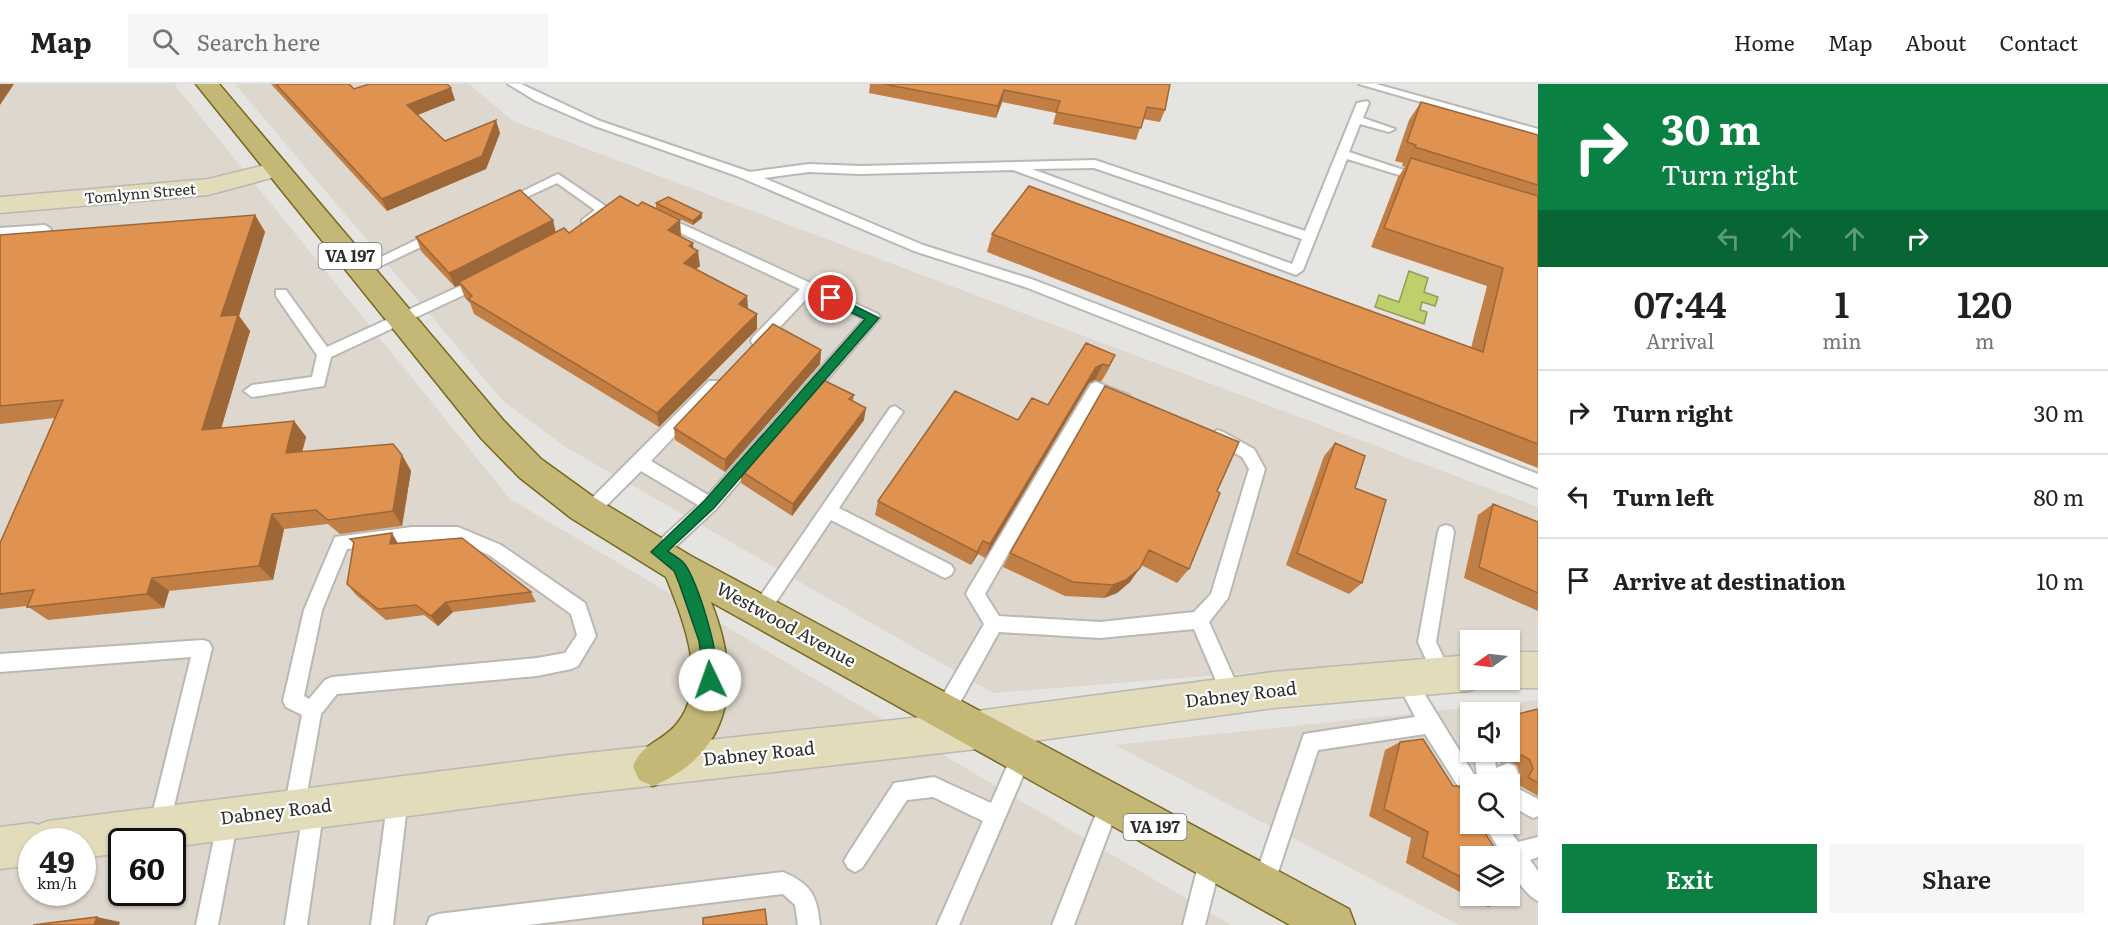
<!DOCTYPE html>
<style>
body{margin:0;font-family:Literata,serif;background:#f6f6f6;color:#202124;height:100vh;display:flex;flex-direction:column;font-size:22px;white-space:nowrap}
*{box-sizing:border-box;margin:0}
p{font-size:20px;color:#757577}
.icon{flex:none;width:33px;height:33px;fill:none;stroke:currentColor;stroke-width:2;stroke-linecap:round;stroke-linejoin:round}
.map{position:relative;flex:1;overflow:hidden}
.side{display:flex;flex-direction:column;background:#fff;width:570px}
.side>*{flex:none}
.hud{background:#0b8043;color:#fff;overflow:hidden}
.needle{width:39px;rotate:256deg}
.tools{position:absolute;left:1460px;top:546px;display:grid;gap:12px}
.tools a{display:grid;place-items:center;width:60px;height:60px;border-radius:0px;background:#fff;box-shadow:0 2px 4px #0004;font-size:30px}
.speed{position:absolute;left:18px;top:744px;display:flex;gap:12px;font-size:30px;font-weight:700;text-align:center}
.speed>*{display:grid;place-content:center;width:78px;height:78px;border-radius:50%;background:#fff;box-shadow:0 2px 4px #0004;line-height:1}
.speed small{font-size:15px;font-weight:400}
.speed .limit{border:3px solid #111;border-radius:9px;background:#fff;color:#111}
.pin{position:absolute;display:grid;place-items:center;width:51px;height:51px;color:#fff;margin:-26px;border:3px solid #fff;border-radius:50%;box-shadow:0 2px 6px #0007}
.me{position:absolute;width:66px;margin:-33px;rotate:357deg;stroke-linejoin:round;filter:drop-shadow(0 0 4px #0008)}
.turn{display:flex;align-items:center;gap:21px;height:126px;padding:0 24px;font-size:27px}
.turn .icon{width:78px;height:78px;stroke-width:2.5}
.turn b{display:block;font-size:42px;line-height:51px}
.lanes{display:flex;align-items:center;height:57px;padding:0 24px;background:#0003;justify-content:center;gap:30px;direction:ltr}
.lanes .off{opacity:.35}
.eta{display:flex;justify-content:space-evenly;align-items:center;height:102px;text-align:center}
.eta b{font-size:36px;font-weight:600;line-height:42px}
.cta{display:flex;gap:12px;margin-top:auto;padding:12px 24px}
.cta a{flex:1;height:69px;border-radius:0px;background:#0b8043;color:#fff;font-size:24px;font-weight:600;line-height:69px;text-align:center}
.cta a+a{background:#f6f6f6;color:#202124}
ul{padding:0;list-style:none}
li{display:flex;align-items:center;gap:18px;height:84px;padding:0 24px;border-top:2px solid #e0e0e0}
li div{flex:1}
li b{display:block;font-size:22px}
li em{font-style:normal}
header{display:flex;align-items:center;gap:36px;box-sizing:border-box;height:84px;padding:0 30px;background:#fff;border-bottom:2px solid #e0e0e0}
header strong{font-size:28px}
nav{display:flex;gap:33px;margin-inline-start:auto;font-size:21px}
.search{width:420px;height:54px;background:#f6f6f6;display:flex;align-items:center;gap:15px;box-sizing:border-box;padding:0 21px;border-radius:0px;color:#757577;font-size:22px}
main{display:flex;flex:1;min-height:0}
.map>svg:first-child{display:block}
.built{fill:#ddd7cd;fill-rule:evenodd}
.water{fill:#becf6c;stroke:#929e58;stroke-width:1.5}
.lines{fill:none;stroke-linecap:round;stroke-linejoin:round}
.lane-casing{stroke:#bab8b4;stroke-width:4}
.secondary-casing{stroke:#bab8b4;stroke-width:3}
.primary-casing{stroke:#766921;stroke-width:3}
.lane{fill:#fff;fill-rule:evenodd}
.secondary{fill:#e2dcbb;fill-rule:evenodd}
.primary{fill:#c4b877;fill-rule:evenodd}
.wall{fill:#c17e45}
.shaded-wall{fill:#9d6738}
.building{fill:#e09350;stroke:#9d6738;stroke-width:1.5}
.route{fill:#0b8043;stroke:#07532c;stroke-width:1.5}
.labels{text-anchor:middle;stroke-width:4.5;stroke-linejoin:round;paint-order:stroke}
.far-street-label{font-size:15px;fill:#2d2d2b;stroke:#fff}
.shield{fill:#fff;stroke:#6c6c6b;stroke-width:1.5}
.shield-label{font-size:16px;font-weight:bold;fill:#2d2d2b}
.street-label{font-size:18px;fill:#2d2d2b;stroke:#fff}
</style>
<header>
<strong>Map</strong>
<div class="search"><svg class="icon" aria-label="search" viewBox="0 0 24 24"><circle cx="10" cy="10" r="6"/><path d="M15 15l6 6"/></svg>Search here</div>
<nav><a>Home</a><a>Map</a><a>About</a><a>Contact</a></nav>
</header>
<main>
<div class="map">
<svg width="1538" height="841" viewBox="0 0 1538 841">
<rect width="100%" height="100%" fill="#e6e4e1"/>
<path class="built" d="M0 0H174L510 415 1231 841H0ZM32 758H82V808H32ZM122 758H172V808H122Z
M235 0H469L513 37 1538 423V565L1509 568V556H1470V571L993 609 564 362 503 317Z
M1538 616V841H1459L1115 661ZM1470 628H1509V668H1470ZM1470 700H1509V740H1470ZM1470 772H1509V812H1470Z"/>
<path class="water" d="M1409 187 1428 194 1424 208 1438 213 1435 222 1422 218 1420 226 1427 228 1424 240 1375 223 1379 211 1399 218Z"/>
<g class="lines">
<g class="lane-casing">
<path id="lane" d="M508 0H521L600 37 750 88 809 80 861 82 1095 76 1305 147 1357 19 1367 17 1369 19 1363 34 1395 45 1389 48 1360 40 1349 68 1428 94 1422 98 1347 75 1303 186 1296 191 1013 86 861 90 809 88 764 94 923 161 1034 196 1538 390V404L1025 203 914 167 737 92 592 41 536 17ZM1094 84 1302 155 1292 180 1032 85Z
M1359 0H1376L1538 45V52Z
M558 90 607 123V129L592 142H582V136L595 126 557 99 510 121H502L500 118Z
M662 131 878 230 880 234 716 425 664 473 658 475 652 473 649 468 652 463 698 421 641 387 595 433H583L581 428 583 423 709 297H719L721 301 719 305 651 377 708 411 864 235 811 210 763 261H753L751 257 753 253 800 205 657 138 656 135Z
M45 141 51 145 50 148 0 152V144Z
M439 145 444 146V152L366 189 361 191 354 186Z
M480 193 487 198 485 201 331 273 324 302 252 313 244 307 252 301 312 293 317 271 276 212V206H286L327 263Z
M1096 298 1129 311 1132 315 1124 321 1099 311 985 510 999 532 1100 538 1194 528 1211 510 1249 385 1242 373 1211 356 1209 352 1217 346 1223 348 1254 365 1265 385 1228 514 1209 538 1242 612 1239 618 1232 621 1225 618 1194 545 1100 554 999 548 951 635 944 637 937 635 934 628 937 621 984 540 966 510 969 504 1091 300Z
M895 322 903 328 900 332 839 424 951 481 954 486 951 491 945 494 939 491 831 436 766 533 760 535 754 533 751 527 754 521 890 324Z
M1446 441 1452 443 1454 448 1436 558 1452 591 1450 597 1443 600 1436 597 1418 558 1438 448 1440 443Z
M412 443H458L501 461 585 519 596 552 578 582 571 585 537 592 337 610 321 630 305 720 314 713 321 716 324 723 307 841H285L303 728 301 732 294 735 287 732 284 725 302 631 286 623 283 617 304 526 335 453ZM412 457H457L489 471 571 530 577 551 565 569 537 574 332 593 325 596 309 615 304 612 322 526 347 465Z
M203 556 209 558 212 564 169 743 166 750 159 753 152 750 149 743 191 573 0 588V570Z
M1404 585 1411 588 1475 692H1477L1474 668H1494L1496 684 1508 679 1515 682 1518 689 1515 696 1504 700H1470V713L1463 710 1425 650 1318 666 1271 810 1263 813 1255 810 1252 802 1304 650 1415 633 1395 594 1397 588Z
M1022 661 1029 664 1032 671 959 841H937L983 737 933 713 907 716 862 784 855 788 848 784 844 777 848 770 894 699 934 693 991 719 1015 664Z
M1507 700H1509L1538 715V732L1533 734 1509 721Z
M398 703 405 706 408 713 393 841H371L388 713 391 706Z
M1110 709 1117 712 1120 719 1074 841H1052L1103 712Z
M228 725 235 728 238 735 218 841H196L218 735 221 728Z
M1484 740H1506L1518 758 1538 753V773L1530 776 1538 787V817C1525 811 1509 787 1509 772H1503Z
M1211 763 1218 767 1222 774 1205 841H1183L1200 774 1204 767Z
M783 788C811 800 817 811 820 841H798L795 821 783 810 528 841H427L430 833 438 830Z"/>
</g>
<g class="secondary-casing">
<path id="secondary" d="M277 78 286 80 289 85 286 90 208 111 0 129V113L208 95Z
M1509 568H1538V604H1509L1496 598 1495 596H1509Z
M1470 571V596H1486L1483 601 1470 607 1273 624 977 665 569 711 172 763V758H122V769L82 774V758H32V781L0 785V743L32 739 38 741 48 737 569 671 977 627 1273 588Z"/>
</g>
<g class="primary-casing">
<path id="primary" d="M196 0H219L503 336 541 375 595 414 691 472 1349 825 1355 841H1290L711 518C741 593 735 668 653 702L639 696 633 682C643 659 659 659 675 642 711 602 683 535 666 493L571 434 519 393 481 354Z"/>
</g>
<use href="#lane" class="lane"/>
<use href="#secondary" class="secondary"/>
<use href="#primary" class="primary"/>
</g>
<path class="wall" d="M271 0H349L354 5 455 16 418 31 445 57 500 49 486 85 387 127Z
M870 0H1170L1165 26 1160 38 1143 35 1136 56 1053 40 1056 29 1002 18 996 34 869 9Z
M1421 18 1538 51V384L987 168 992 150 1471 264 1487 202 1371 163 1398 93 1405 83 1402 82 1403 79 1395 77 1409 36Z
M656 119 702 129V134L693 141 656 124Z
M255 131 265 148 239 232 250 247 221 344 294 337 306 353 302 368 402 371 411 387 402 442 340 450 328 440 284 445 273 496 169 507 164 524 48 536 27 522 0 525V459L55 334 0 340V151Z
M556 148 569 149 681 151 680 152 693 164 700 182 696 185 747 212 748 225 757 230V245L659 343 474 230 470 219 465 214 460 201 455 203 421 167 416 153Z
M821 266 820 280 725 388 675 356 674 344Z
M1115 271 1101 298 1095 296 1089 299 985 474 978 470 971 481 875 431 878 417 1018 336 1048 321Z
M854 311 853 317 864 336 792 432 741 399V387Z
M1335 359 1362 499 1349 510 1286 481 1324 372Z
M1217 407 1189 485 1177 499 1141 481 1130 498 1117 509 1104 514 1065 512 1003 483 1010 469Z
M1493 420 1538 438V527L1464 494 1478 431Z
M350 455 399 460 531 508 536 518 453 528 438 542 424 531 386 536 356 511 347 500 353 459Z
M1538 625V712L1515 699 1520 690 1517 681 1509 677 1501 679 1496 668H1509V632Z
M1400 658 1470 772V812H1509L1508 818 1488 823 1406 779 1411 754 1369 732 1385 666Z"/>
<path class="shaded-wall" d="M0 0H14L0 21Z
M451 4 455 16 412 33 407 21Z
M1004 6 1002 18 996 34 998 22Z
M496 36 500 49 486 85 387 127 382 115Z
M702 129V134L693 141V137Z
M255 131 265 148 239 232 250 247 216 362 202 346 221 232Z
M553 136 556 149 459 198 460 201 455 203 449 189Z
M680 136 681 151 670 161 668 146Z
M693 159 694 170 698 167 700 182 685 194 684 179 689 162Z
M747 212 748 228 739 220Z
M757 230V245L659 343 657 329Z
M821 266 820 280 725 388V376Z
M1115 271 1108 286 1101 298 1109 282Z
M1103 280 1095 296 1089 299 985 474 990 460 1096 283Z
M866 324 864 336 792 432 793 420Z
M294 337 306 353 298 384 286 369Z
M402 371 411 387 402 442 393 427Z
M272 430 284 445 273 496 259 482Z
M392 449 399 461 390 460Z
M983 457 978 470 971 481 977 468Z
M1140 484 1130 498 1117 509 1104 514 1113 501Z
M152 494 169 507 164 524 147 510Z
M446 518 453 528 438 542 431 532Z
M97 833 120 838 119 841H94Z"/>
<path class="building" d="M276 0H349L354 5 369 0H447L451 4 407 21 445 57 496 36 482 72 382 115Z
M884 0H1170L1165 26 1147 23 1141 44 1056 28 1060 17 1004 6 998 22Z
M1421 18 1538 51V101L1415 63 1416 61 1407 58Z
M1411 74 1538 112V360L992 150 1029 102 1483 268 1503 184 1384 144Z
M520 106 553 136 458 185 449 189 416 153Z
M620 112 638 122 642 118 680 136 668 146 693 159 689 162 698 167 684 179 747 212 739 220 757 230 657 329 468 215 472 212 459 198 564 144 569 149Z
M668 113 702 129 693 137 656 119Z
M255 131 221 232 238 231 202 346 294 337 286 369 393 360 402 371 393 427 328 436 316 426 272 430 259 482 152 494 147 510 27 523 34 506 0 510V459L63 316 0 322V151Z
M773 240 821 266 725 376 674 344Z
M1086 259 1115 271 1109 282 1103 280 1096 283 990 460 983 457 977 468 878 417 955 307 1018 336 1032 314 1048 321Z
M821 295 854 311 849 315 866 324 793 420 741 387Z
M1105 302 1239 358 1217 407 1220 409 1189 485 1149 466 1140 484 1126 496 1113 501 1073 498 1010 469Z
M1335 359 1365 372 1355 404 1386 416 1362 499 1297 469Z
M1493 420 1538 438V509L1479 483Z
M392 449 390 460 462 454 531 508 446 518 431 532 416 521 378 525 347 500 354 458 350 455Z
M1538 625V699L1528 693 1533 685 1530 676 1522 671 1514 674 1509 663V632Z
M1423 655 1453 702H1459L1470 719V740H1479L1500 772H1470V798L1423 773 1428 748 1384 725 1400 658Z
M1509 786 1513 793 1508 818 1496 812H1509Z
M765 825 767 841H703V834Z
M97 833 94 841H33Z"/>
<path class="route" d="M831 210 879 234 714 424 668 467C673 471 679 474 683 478 697 492 724 582 716 601L710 603 705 601 699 557 679 499 674 487 651 468 705 416 865 235 827 217V211Z"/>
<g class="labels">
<g class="far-street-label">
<text transform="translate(140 110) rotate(-5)" y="5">Tomlynn Street</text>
</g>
<g class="shield">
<rect x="318.5" y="159" width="63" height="26" rx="4.5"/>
<rect x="1123.5" y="730" width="63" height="26" rx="4.5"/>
</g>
<g class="shield-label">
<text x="350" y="178">VA 197</text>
<text x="1155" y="749">VA 197</text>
</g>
<g class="street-label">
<text transform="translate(786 541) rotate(29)" y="6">Westwood Avenue</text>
<text transform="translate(1241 611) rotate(-7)" y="6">Dabney Road</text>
<text transform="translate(759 670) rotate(-6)" y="6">Dabney Road</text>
<text transform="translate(276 728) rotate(-7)" y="6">Dabney Road</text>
</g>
</g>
</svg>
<div class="tools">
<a><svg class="needle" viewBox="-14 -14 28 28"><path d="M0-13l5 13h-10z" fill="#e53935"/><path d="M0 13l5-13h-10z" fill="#757577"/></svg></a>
<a><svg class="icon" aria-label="sound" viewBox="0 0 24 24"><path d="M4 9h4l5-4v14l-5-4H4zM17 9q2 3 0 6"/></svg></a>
<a><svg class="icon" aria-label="search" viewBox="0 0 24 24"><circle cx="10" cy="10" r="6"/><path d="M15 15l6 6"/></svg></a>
<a><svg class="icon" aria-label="layers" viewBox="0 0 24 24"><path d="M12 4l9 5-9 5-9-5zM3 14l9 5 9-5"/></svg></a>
</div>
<div class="speed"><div>49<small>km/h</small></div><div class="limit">60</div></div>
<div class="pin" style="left:831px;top:214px;background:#d93025"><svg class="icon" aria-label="arrive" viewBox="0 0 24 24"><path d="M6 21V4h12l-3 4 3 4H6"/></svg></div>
<svg class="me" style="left:710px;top:596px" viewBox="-20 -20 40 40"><circle r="19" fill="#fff"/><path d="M0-13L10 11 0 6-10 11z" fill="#0b8043"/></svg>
</div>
<section class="side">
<div class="hud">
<div class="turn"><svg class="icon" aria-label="right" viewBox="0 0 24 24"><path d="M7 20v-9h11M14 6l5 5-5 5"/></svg><div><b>30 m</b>Turn right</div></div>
<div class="lanes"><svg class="icon off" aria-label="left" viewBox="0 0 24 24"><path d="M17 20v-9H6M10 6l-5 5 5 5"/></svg><svg class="icon off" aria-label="ahead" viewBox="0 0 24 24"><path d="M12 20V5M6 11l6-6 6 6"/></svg><svg class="icon off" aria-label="ahead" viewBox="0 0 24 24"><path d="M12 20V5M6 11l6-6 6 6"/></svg><svg class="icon" aria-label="right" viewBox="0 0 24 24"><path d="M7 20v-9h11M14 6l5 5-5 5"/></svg></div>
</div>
<div class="eta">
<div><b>07:44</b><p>Arrival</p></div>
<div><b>1</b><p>min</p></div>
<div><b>120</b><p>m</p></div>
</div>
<ul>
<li><svg class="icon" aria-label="right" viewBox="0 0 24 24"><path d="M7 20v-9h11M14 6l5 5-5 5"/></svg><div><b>Turn right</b></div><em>30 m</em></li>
<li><svg class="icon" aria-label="left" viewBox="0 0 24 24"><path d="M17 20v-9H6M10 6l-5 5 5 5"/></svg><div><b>Turn left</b></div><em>80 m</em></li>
<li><svg class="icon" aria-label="arrive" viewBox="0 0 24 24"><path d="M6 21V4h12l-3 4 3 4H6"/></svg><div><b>Arrive at destination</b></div><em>10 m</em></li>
</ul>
<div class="cta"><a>Exit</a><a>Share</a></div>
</section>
</main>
